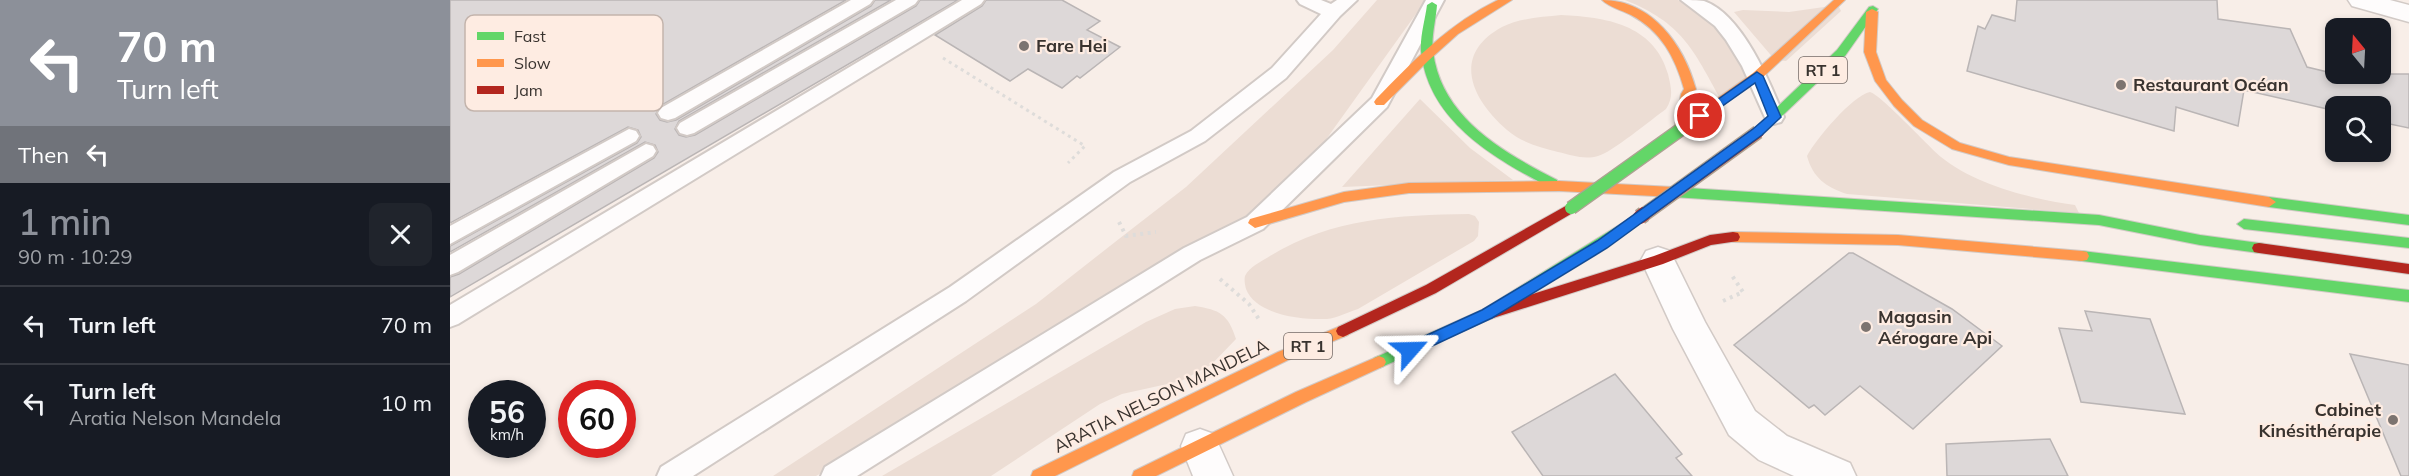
<!DOCTYPE html>
<meta charset="utf-8">
<style>
body{margin:0;font-family:Mulish,sans-serif;background:#20242c;color:#f1f3f6;height:100vh;display:flex;flex-direction:column;font-size:22px;white-space:nowrap}
*{box-sizing:border-box;margin:0}
p{font-size:20px;color:#9ea1a6}
.icon{flex:none;width:33px;height:33px;fill:none;stroke:currentColor;stroke-width:2;stroke-linecap:round;stroke-linejoin:round}
.map{position:relative;flex:1;overflow:hidden}
.drawer{display:flex;flex-direction:column;background:#171b24;width:450px}
.drawer>*{flex:none}
.guide{background:#8c9099;color:#fff;overflow:hidden}
.needle{width:39px;rotate:342deg}
.controls{position:absolute;left:1875px;top:18px;display:grid;gap:12px}
.controls a{display:grid;place-items:center;width:66px;height:66px;border-radius:12px;background:#171b24;box-shadow:0 3px 9px #0003;font-size:30px}
.speed{position:absolute;left:18px;top:380px;display:flex;gap:12px;font-size:30px;font-weight:700;text-align:center}
.speed>*{display:grid;place-content:center;width:78px;height:78px;border-radius:50%;background:#171b24;box-shadow:0 3px 9px #0003;line-height:1}
.speed small{font-size:15px;font-weight:400}
.speed .limit{border:9px solid #d22;background:#fff;color:#111}
.pin{position:absolute;display:grid;place-items:center;width:51px;height:51px;color:#fff;margin:-26px;border:3px solid #fff;border-radius:50%;box-shadow:0 2px 6px #0007}
.me{position:absolute;width:66px;margin:-33px;rotate:65deg;stroke-linejoin:round;filter:drop-shadow(0 0 4px #0008)}
.turn{display:flex;align-items:center;gap:21px;height:126px;padding:0 18px;font-size:27px}
.turn .icon{width:78px;height:78px;stroke-width:2.5}
.turn b{display:block;font-size:42px;line-height:51px}
.then{display:flex;align-items:center;height:57px;padding:0 18px;background:#0003;gap:12px;font-size:22px}
.round{display:grid;place-items:center;flex:none;width:63px;height:63px;border-radius:12px;background:#20242c}
.head{display:flex;align-items:center;justify-content:space-between;height:102px;padding:0 18px}
h1{font-size:36px;font-weight:600;line-height:45px;color:#8c9099}
ul{padding:0;list-style:none}
li{display:flex;align-items:center;gap:18px;height:78px;padding:0 18px;border-top:2px solid #363941}
li div{flex:1}
li b{display:block;font-size:22px}
li em{font-style:normal}
main{display:flex;flex:1;min-height:0}
.map>svg:first-child{display:block}
.green{fill:#ecddd4}
.building{fill:#ddd8d8;stroke:#bab5b5;stroke-width:1.5}
.lines{fill:none;stroke-linecap:round;stroke-linejoin:round}
.lane-casing{stroke:#d2cac6;stroke-width:4}
.street-casing{stroke:#d2cac6;stroke-width:3}
.fast-casing{stroke:#d2cac6;stroke-width:2}
.slow-casing{stroke:#d2cac6;stroke-width:2}
.jam-casing{stroke:#d2cac6;stroke-width:2}
.path-far1{stroke:#dedcda;stroke-width:3;stroke-dasharray:3 4;stroke-linecap:butt}
.path{stroke:#dedcda;stroke-width:4;stroke-dasharray:3 4.5;stroke-linecap:butt}
.lane{fill:#fefcfc;fill-rule:evenodd}
.street{fill:#fefcfc;fill-rule:evenodd}
.fast{fill:#63d668;fill-rule:evenodd}
.slow{fill:#ff974d;fill-rule:evenodd}
.jam{fill:#b3261e;fill-rule:evenodd}
.fast-bridge-casing{stroke:#ada292;stroke-width:15;stroke-linecap:butt}
.jam-bridge-far1-casing{stroke:#ada292;stroke-width:15;stroke-linecap:butt}
.jam-bridge-casing{stroke:#ada292;stroke-width:17;stroke-linecap:butt}
.fast-bridge{stroke:#63d668;stroke-width:12}
.jam-bridge-far1{stroke:#b3261e;stroke-width:12}
.jam-bridge{stroke:#b3261e;stroke-width:14}
.route{fill:#1a73e8;stroke:#114b97;stroke-width:1.5}
.poi-dot{fill:#7c7470;stroke:#feece2;stroke-width:2}
.labels{text-anchor:middle;stroke-width:4.5;stroke-linejoin:round;paint-order:stroke}
.shield{fill:#feece2;stroke:#746a65;stroke-width:1.5}
.shield-label{font-size:16px;font-weight:bold;fill:#39332f}
.poi-label{font-size:18px;font-weight:bold;fill:#39332f;stroke:#feece2;text-anchor:start}
.street-label{font-size:18px;fill:#39332f;stroke:#feece2}
.key{fill:#feece2;stroke:#c3b4ac;stroke-width:1.5}
.key-label{font-size:16px;fill:#39332f}
</style>
<main>
<section class="drawer">
<div class="guide">
<div class="turn"><svg class="icon" aria-label="left" viewBox="0 0 24 24"><path d="M17 20v-9H6M10 6l-5 5 5 5"/></svg><div><b>70 m</b>Turn left</div></div>
<div class="then">Then<svg class="icon" aria-label="left" viewBox="0 0 24 24"><path d="M17 20v-9H6M10 6l-5 5 5 5"/></svg></div>
</div>
<div class="head"><div><h1>1 min</h1><p>90 m · 10:29</p></div><a class="round"><svg class="icon" aria-label="close" viewBox="0 0 24 24"><path d="M6 6l12 12M18 6L6 18"/></svg></a></div>
<ul>
<li><svg class="icon" aria-label="left" viewBox="0 0 24 24"><path d="M17 20v-9H6M10 6l-5 5 5 5"/></svg><div><b>Turn left</b></div><em>70 m</em></li>
<li><svg class="icon" aria-label="left" viewBox="0 0 24 24"><path d="M17 20v-9H6M10 6l-5 5 5 5"/></svg><div><b>Turn left</b><p>Aratia Nelson Mandela</p></div><em>10 m</em></li>
</ul>
</section>
<div class="map">
<svg width="1959" height="476" viewBox="0 0 1959 476">
<rect width="100%" height="100%" fill="#f8eee8"/>
<path class="green" d="M927 0H976L867 152 835 189 733 262 366 476H323L586 304 674 235 736 187 883 50Z
M1175 0H1228L1240 6 1274 32 1303 85 1271 100C1243 49 1232 23 1175 0Z
M1388 5 1391 11 1336 61 1325 60 1284 12 1293 10 1339 12Z
M1111 15C1155 17 1204 24 1218 74 1221 87 1224 97 1216 109 1202 119 1161 153 1148 156 1134 160 1121 155 1108 152 1090 147 1072 143 1057 130 1021 99 1001 55 1052 27 1070 18 1092 17 1111 15Z
M1420 92C1431 95 1477 145 1491 157 1525 185 1582 199 1625 205L1629 213 1397 194C1376 187 1363 178 1357 156 1365 140 1403 95 1420 92Z
M970 99 1020 148 1063 180 892 187Z
M1019 214 1025 216 1029 222 1028 236 1024 241 908 309C898 312 887 318 877 319 852 320 806 315 796 289 795 285 794 280 795 276 799 267 812 261 820 256 883 218 947 215 1019 214Z
M745 306C770 310 778 314 786 339L761 365 731 381 672 394 650 404 541 476H432L696 322 725 309Z"/>
<path class="building" d="M0 0H396L210 106 206 114 210 120 217 122 226 120 421 6 425 0H441L229 121 225 129 229 135 236 137 245 135 466 6 470 0H508L0 297V277L9 274 204 158 208 152 205 145 195 142 0 252V246L187 143 191 137 188 130 178 127 0 223Z
M536 0H612L650 21 637 30 670 47 630 78 627 76 612 88 578 69 560 81 485 35 532 6Z
M1567 0H1767L1768 19 1840 29 1857 67 1886 74H1959V128L1930 122V106H1886V111L1794 90 1788 126 1726 107 1724 131 1517 71 1528 26 1535 29 1542 15 1565 21Z
M1399 253H1403L1502 309 1552 346 1463 429 1410 386 1375 415 1364 405 1359 408 1284 345Z
M1635 311 1700 319 1735 414 1631 402 1609 328 1642 331Z
M1900 354 1959 365V476H1951Z
M1165 374 1232 454 1226 458 1242 476H1093L1062 432Z
M1600 439 1618 476H1497L1496 444Z"/>
<g class="lines">
<g class="lane-casing">
<path id="lane" d="M401 0H423L420 4 225 118 218 120 211 118 208 113 211 108Z
M446 0H468L465 4 244 133 237 135 230 133 227 128 230 123Z
M512 0H534L531 4 8 324 0 327V305Z
M847 0H871L881 4 887 0H907L890 16 836 78 755 141 680 182 516 301 243 476H207L211 467 500 287 664 172 741 131 822 68 871 14 850 4Z
M976 0H994L937 107 813 229 750 260 407 476H371L375 467 734 248 797 217 922 98Z
M1231 0C1238 0 1248 0 1254 1 1292 14 1320 82 1334 117L1331 122 1324 124 1317 122 1292 66 1276 40 1265 26Z
M179 129 186 131 189 136 186 141 0 244V226Z
M196 144 203 146 206 151 203 156 8 272 0 275V255Z"/>
</g>
<g class="street-casing">
<path id="street" d="M1898 0H1940L1959 5V22L1902 6Z
M1208 247 1220 251 1255 322 1305 411 1337 436 1400 463 1406 476H1344L1309 460 1279 435 1223 329 1191 260 1196 251Z
M750 429 764 434 783 476H743L731 446 736 434Z"/>
</g>
<g class="fast-casing">
<path id="fast" d="M982 2 987 5C986 20 981 36 983 51 991 118 1053 152 1107 180L1108 183 1107 186H1097C1042 157 978 120 971 51 970 36 975 20 977 5Z
M1423 6 1428 9 1395 56 1312 135H1304L1302 132 1304 129 1387 50 1419 7Z
M1223 187 1649 215 1750 235 1809 243 1814 244 1816 248 1814 252 1809 253 1750 245 1649 225 1223 197 1217 192Z
M1819 197 1959 215V225L1819 207 1812 202Z
M1190 212 1197 217 1195 220 1157 248 1042 318 934 366 929 368 924 366 922 362 924 358 1032 310Z
M1794 219 1959 238V248L1794 229 1787 224Z
M1632 251 1959 290V302L1632 261 1627 260 1625 256 1627 252Z"/>
</g>
<g class="slow-casing">
<path id="slow" d="M1048 0H1062L1008 34 978 61 934 105H926L924 102 926 99C963 61 1000 23 1048 0Z
M1152 0C1202 0 1234 45 1246 89L1243 94 1239 118 1303 73 1384 0H1395L1311 79 1231 134 1224 130 1231 94 1234 89C1225 57 1211 31 1181 15 1171 10 1159 7 1152 0Z
M1422 9 1428 12 1426 52 1436 80 1452 100 1472 120 1510 143 1559 157 1819 197 1826 202 1819 207 1559 165 1502 149 1464 126 1444 106 1425 81 1414 52 1416 12Z
M1109 181 1223 187 1229 192 1223 197 1109 191 959 193 894 202 805 228 798 223 800 219 894 192 959 183Z
M1283 232 1448 235 1632 251 1637 252 1639 256 1637 260 1632 261 1448 245 1283 242 1276 237Z
M893 325 898 327 900 331 898 335 838 360 605 476H581L583 471 828 352Z
M929 356 934 358 936 362 934 366 856 402 706 476H682L684 471 846 392Z"/>
</g>
<g class="jam-casing">
<path id="jam" d="M1121 203 1126 205 1128 208 1126 211 986 293 893 337 888 335 886 331 888 327 976 285Z
M1283 232 1288 233 1290 237 1288 241 1261 245 1213 264 1037 320 1032 318 1030 314 1032 310 1204 256 1260 235Z
M1809 243 1959 264V274L1809 253 1804 252 1802 248 1804 244Z"/>
</g>
<path class="path-far1" d="M493 58 635 146 618 163"/>
<path class="path" d="M669 222 676 236 706 232
M770 279 799 304 810 321
M1273 301 1293 292 1281 274"/>
<use href="#lane" class="lane"/>
<use href="#street" class="street"/>
<use href="#fast" class="fast"/>
<use href="#slow" class="slow"/>
<use href="#jam" class="jam"/>
<g class="fast-bridge-casing">
<path id="fast-bridge" d="M1121 208 1230 130"/>
</g>
<g class="jam-bridge-far1-casing">
<path id="jam-bridge-far1" d="M1192 216 1308 132"/>
</g>
<g class="jam-bridge-casing">
<path id="jam-bridge" d="M1190 217 1194 214"/>
</g>
<use href="#fast-bridge" class="fast-bridge"/>
<use href="#jam-bridge-far1" class="jam-bridge-far1"/>
<use href="#jam-bridge" class="jam-bridge"/>
</g>
<path class="route" d="M1307 72 1313 76 1331 117 1312 135 1157 248 1042 318 965 354H955L952 350 955 345 1032 310 1147 241 1303 129 1318 116 1305 83 1254 119 1250 120 1244 116Z"/>
<g class="poi-dot">
<circle cx="574" cy="46" r="6"/>
<circle cx="1671" cy="85" r="6"/>
<circle cx="1416" cy="327" r="6"/>
<circle cx="1943" cy="420" r="6"/>
</g>
<g class="labels">
<g class="shield">
<rect x="1349" y="57" width="48" height="26" rx="4.5"/>
<rect x="834" y="333" width="48" height="26" rx="4.5"/>
</g>
<g class="shield-label">
<text x="1373" y="76">RT 1</text>
<text x="858" y="352">RT 1</text>
</g>
<g class="poi-label">
<text x="586" y="52">Fare Hei</text>
<text x="1683" y="91">Restaurant Océan</text>
<text x="1428" y="323">Magasin<tspan x="1428" dy="21">Aérogare Api</tspan></text>
<text x="1931" y="416" text-anchor="end">Cabinet<tspan x="1931" dy="21">Kinésithérapie</tspan></text>
</g>
<g class="street-label">
<text transform="translate(711 396) rotate(-26)" y="6">ARATIA NELSON MANDELA</text>
</g>
</g>
<rect x="15" y="15" width="198" height="96" rx="9" class="key"/>
<rect x="27" y="32" width="27" height="8" fill="#63d668"/>
<rect x="27" y="59" width="27" height="8" fill="#ff974d"/>
<rect x="27" y="86" width="27" height="8" fill="#b3261e"/>
<g class="key-label">
<text x="64" y="42">Fast</text>
<text x="64" y="69">Slow</text>
<text x="64" y="96">Jam</text>
</g>
</svg>
<div class="controls">
<a><svg class="needle" viewBox="-14 -14 28 28"><path d="M0-13l5 13h-10z" fill="#e53935"/><path d="M0 13l5-13h-10z" fill="#9ea1a6"/></svg></a>
<a><svg class="icon" aria-label="search" viewBox="0 0 24 24"><circle cx="10" cy="10" r="6"/><path d="M15 15l6 6"/></svg></a>
</div>
<div class="speed"><div>56<small>km/h</small></div><div class="limit">60</div></div>
<div class="pin" style="left:1250px;top:116px;background:#d93025"><svg class="icon" aria-label="arrive" viewBox="0 0 24 24"><path d="M6 21V4h12l-3 4 3 4H6"/></svg></div>
<svg class="me" style="left:960px;top:350px" viewBox="-20 -20 40 40"><path d="M0-17L14 15 0 8-14 15z" fill="#1a73e8" stroke="#fff" stroke-width="4"/></svg>
</div>
</main>
